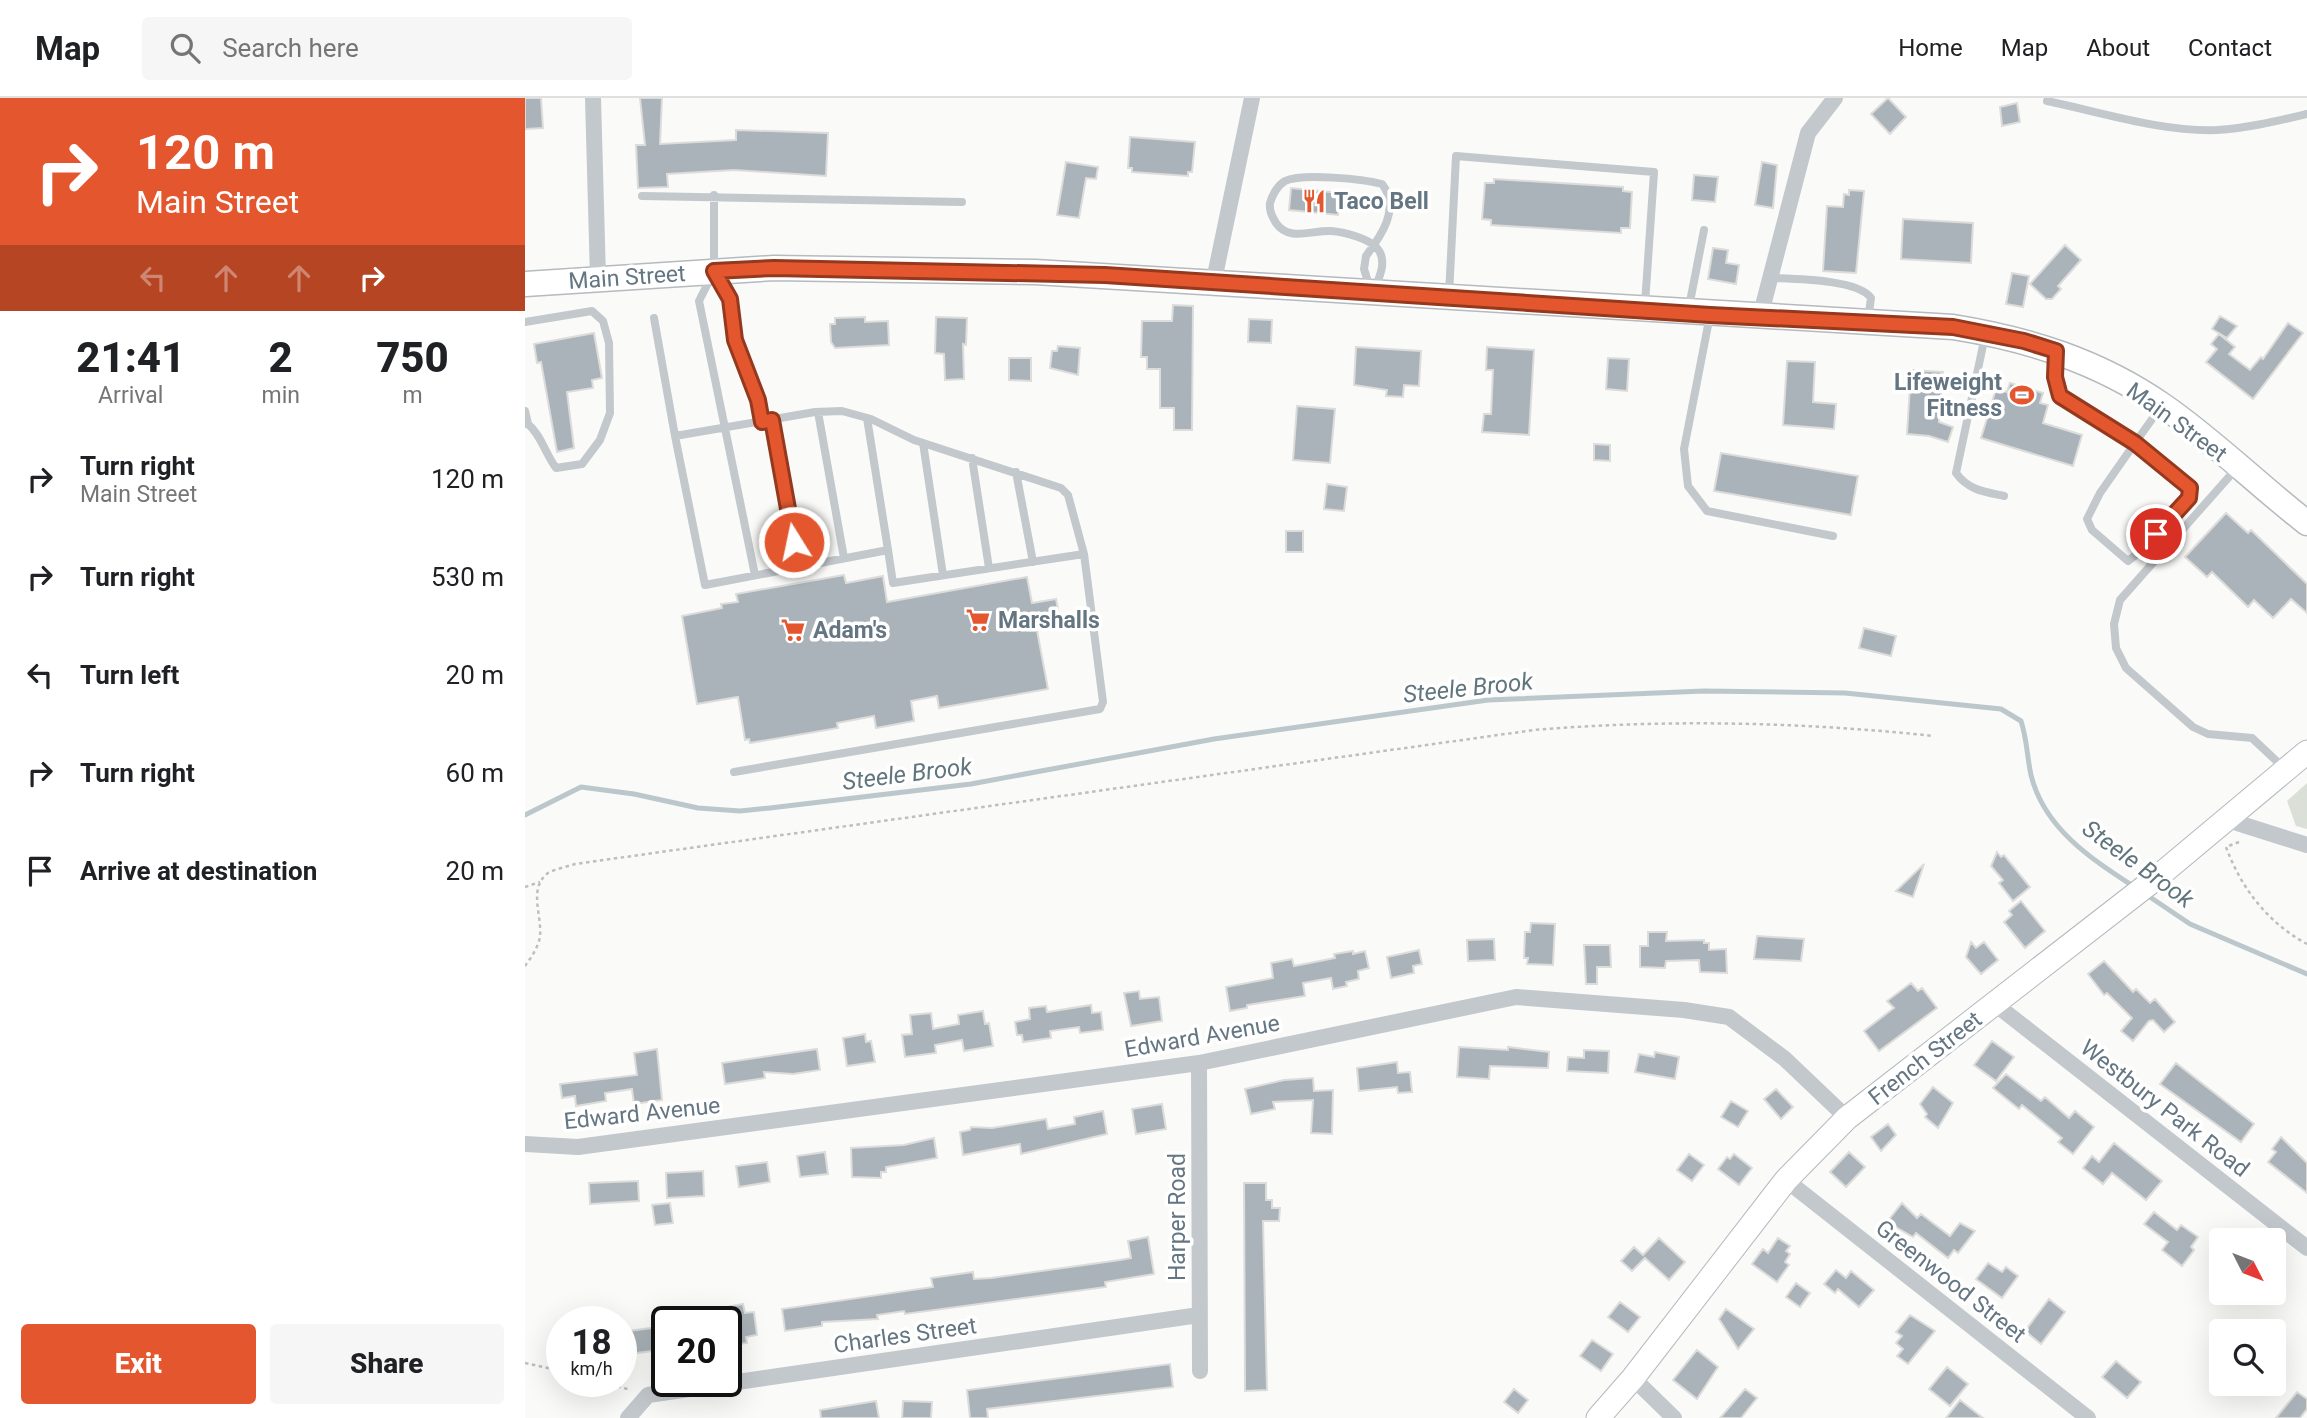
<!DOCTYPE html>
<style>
body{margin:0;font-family:Roboto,sans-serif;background:#f6f6f6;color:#202124;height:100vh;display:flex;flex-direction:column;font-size:26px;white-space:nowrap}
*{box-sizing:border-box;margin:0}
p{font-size:23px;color:#757577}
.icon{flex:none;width:38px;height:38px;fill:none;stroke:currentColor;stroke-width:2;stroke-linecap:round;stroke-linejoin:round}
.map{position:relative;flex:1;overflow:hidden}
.sheet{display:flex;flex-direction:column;background:#fff;width:525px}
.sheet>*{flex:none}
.hud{background:#e4572e;color:#fff;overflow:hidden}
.needle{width:46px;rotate:132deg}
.fabs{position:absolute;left:1684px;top:1130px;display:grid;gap:14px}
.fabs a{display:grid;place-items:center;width:77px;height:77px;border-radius:7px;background:#fff;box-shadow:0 7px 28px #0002;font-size:35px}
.speed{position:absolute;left:21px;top:1208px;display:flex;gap:14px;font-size:35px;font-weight:700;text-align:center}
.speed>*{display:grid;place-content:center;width:91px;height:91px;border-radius:50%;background:#fff;box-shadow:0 7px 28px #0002;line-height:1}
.speed small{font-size:18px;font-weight:400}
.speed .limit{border:4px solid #111;border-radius:10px;background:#fff;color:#111}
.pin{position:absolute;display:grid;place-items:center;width:60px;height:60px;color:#fff;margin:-30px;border:4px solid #fff;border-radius:50%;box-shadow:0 2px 7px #0007}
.me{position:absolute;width:77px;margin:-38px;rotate:350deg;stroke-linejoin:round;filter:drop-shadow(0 0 5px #0008)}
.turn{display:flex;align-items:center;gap:24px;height:147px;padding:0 21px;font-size:32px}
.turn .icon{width:91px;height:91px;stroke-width:2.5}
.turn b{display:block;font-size:49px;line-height:60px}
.lanes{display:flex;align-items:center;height:66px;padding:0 21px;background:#0003;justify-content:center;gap:35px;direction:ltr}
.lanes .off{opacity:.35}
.eta{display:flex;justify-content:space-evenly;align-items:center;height:119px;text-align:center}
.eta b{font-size:42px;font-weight:800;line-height:49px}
.cta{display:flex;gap:14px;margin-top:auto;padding:14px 21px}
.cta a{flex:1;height:80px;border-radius:7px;background:#e4572e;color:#fff;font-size:28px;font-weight:800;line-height:80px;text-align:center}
.cta a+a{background:#f6f6f6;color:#202124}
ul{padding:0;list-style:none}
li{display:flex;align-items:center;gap:21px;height:98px;padding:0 21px}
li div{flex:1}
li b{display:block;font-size:26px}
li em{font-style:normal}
header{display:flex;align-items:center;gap:42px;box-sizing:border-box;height:98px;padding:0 35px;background:#fff;border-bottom:2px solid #e0e0e0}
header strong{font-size:33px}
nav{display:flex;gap:38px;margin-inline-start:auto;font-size:24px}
.search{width:490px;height:63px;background:#f6f6f6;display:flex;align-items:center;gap:18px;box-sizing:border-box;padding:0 24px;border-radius:7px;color:#757577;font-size:26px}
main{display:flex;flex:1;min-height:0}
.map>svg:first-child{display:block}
.green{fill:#dadfd7}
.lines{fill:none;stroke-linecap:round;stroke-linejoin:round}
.stream{stroke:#bbc7cb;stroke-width:5}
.building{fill:#aab3b9;stroke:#dcdcda;stroke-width:2}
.secondary-casing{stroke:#b3babf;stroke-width:25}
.primary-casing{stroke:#b5babe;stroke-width:27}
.path{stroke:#bbbfc2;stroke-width:2.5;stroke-dasharray:3.5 3.5;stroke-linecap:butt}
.lane{stroke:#c3c8cc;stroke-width:8}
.street{stroke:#c3c8cc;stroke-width:16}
.secondary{stroke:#fff;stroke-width:23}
.primary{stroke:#fff;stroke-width:24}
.route-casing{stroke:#94391e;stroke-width:18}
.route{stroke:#e4572e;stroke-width:12}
.labels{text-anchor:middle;stroke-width:7;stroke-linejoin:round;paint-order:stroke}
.poi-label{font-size:23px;font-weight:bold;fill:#657683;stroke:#fff;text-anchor:start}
.street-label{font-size:23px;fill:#657683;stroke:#fff}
.water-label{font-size:24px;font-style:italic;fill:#60757c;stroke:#fff}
</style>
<header>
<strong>Map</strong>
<div class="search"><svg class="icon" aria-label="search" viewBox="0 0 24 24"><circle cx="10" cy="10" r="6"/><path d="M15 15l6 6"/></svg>Search here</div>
<nav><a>Home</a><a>Map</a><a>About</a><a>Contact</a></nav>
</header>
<main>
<section class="sheet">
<div class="hud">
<div class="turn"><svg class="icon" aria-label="right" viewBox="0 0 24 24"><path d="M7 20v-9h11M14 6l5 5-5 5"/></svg><div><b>120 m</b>Main Street</div></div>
<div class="lanes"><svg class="icon off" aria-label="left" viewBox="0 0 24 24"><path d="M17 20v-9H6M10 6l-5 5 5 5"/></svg><svg class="icon off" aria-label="ahead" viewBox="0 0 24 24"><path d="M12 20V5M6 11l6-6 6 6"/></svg><svg class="icon off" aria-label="ahead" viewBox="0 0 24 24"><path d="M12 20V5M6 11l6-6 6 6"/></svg><svg class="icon" aria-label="right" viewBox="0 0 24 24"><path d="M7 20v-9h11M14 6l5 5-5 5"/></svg></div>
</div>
<div class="eta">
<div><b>21:41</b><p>Arrival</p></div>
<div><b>2</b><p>min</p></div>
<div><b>750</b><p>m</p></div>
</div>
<ul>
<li><svg class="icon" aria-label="right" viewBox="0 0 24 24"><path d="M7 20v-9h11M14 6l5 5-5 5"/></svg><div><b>Turn right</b><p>Main Street</p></div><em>120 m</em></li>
<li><svg class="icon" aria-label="right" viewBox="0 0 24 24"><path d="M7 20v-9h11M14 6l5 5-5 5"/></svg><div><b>Turn right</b></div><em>530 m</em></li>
<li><svg class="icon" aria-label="left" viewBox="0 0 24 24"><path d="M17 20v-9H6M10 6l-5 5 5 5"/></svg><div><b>Turn left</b></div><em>20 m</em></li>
<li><svg class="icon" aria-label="right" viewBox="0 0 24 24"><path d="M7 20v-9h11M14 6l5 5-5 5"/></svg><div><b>Turn right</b></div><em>60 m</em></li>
<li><svg class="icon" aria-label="arrive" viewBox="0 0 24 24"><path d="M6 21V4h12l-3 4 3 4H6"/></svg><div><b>Arrive at destination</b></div><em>20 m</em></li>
</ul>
<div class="cta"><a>Exit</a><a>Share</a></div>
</section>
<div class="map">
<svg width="1782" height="1320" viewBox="0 0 1782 1320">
<rect width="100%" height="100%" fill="#fafaf8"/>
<path class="green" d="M1782 685V731L1771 728 1762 703Z"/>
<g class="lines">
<path class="stream" d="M0 717 56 689 109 696 173 710 215 713 245 710 446 686 689 641 963 602 1179 593 1320 595 1476 611 1496 623C1502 641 1502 659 1506 677 1519 731 1568 762 1611 790
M1619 795 1665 826 1782 876"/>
</g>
<path class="building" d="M0 0H16L18 30 0 31Z
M115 0H137L135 46 211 42V32L303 35 301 78 209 72 142 76 143 89 113 90 111 47H120Z
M1363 0 1381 19 1365 36 1346 16Z
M1492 5 1495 24 1477 28 1475 9Z
M605 39 670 44 667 74H663V78L607 74V70H603Z
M541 64 573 69 571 81 561 80 554 120 532 117Z
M1237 64 1252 67 1248 110 1230 107Z
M1169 77 1193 79 1190 104 1167 102Z
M969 81 1098 89V93L1107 94 1105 130H1096V135L966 127V122L957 121 960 85H969Z
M766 90 815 95 813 117 764 112Z
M1324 92 1339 93 1331 175 1298 173 1302 108 1318 109 1319 96 1324 97Z
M1378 121 1448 125 1446 165 1376 161Z
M1540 147 1556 162 1533 188 1536 191 1527 201H1521L1505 186Z
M1188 150 1203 152 1201 165 1214 167 1211 186 1183 181Z
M1487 175 1504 178 1498 209 1481 206Z
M648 207 668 208 667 332H649V310H635V271H622V259H616L617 223H647Z
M1695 218 1712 228 1702 240 1687 231Z
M340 219V224L363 223 364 247 310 250 306 244 305 226H310V220Z
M411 219 442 220 441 247 438 246 439 281 420 282 419 256 410 255Z
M724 221 747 222 746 245 723 244Z
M1763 225 1778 235 1728 301 1681 264 1692 251 1686 246 1694 236 1710 249 1704 256 1725 272 1736 259 1738 261Z
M69 235 77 280 67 282 68 290 42 294 49 350 32 354 16 264 12 265 9 246Z
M533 248 555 250 553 277 525 270 527 253H532Z
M831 249 896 253 894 288 879 287 878 299 861 298 862 292 829 287Z
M962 249 1009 252 1004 337 957 334 959 316H966L968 272H961Z
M484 260H506V283L484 282Z
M1083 260 1104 261 1102 293 1081 291Z
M1262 263 1290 264 1288 304 1311 306 1309 331 1258 327Z
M1386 272 1418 274 1414 324 1428 329 1423 344 1404 338 1382 336Z
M1485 285 1518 295 1515 305 1523 307 1518 325 1557 337 1548 368 1456 340 1471 291 1482 294Z
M772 308 810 311 805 365 768 362Z
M1069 346 1085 347V363L1069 362Z
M1196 355 1333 378 1326 417 1189 393Z
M802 386 822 389 819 413 799 411Z
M1701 415 1723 435 1726 432 1782 486V515L1766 501 1748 520 1729 502 1723 509 1687 474 1682 479 1660 459Z
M761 433H778V454H761Z
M319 477 321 485 358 478 362 504 502 479 507 505 531 501 535 522 511 527 523 591 414 610 412 598 386 603 389 623 351 630 349 618 312 625 313 630 225 645 224 641 220 642 213 599 172 606 157 518 197 510 196 506 213 504 211 496Z
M1339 530 1371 538 1366 558 1334 550Z
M1472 754 1476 759 1479 757 1505 789 1488 803 1474 785 1478 782 1466 768Z
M1399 766 1388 799 1371 793Z
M1496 803 1520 833 1500 850 1479 824 1487 817 1484 813Z
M1006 825 1030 826 1028 867 1002 866 1003 860H999L1000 834H1005Z
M1123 834H1142L1141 843 1179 842V845H1184V852L1201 851 1202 875 1175 874 1174 862 1141 863 1140 870 1115 869V848H1123Z
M1232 838 1279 841 1276 863 1229 861Z
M969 841 970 862 943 863 942 842Z
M1446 844 1451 850 1459 844 1473 862 1456 876 1441 859Z
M1059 847H1085L1086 869H1072V886H1061Z
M894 852 897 866 888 868 889 875 866 880 862 859Z
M828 853V856L840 853 844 870 833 873 834 881 821 884 822 888 808 891 806 880 778 885 780 898 722 907V910L705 913 701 889 748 880 746 865 767 861 769 868 810 860 809 856Z
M1579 863 1608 894 1611 891 1625 905 1630 901 1650 924 1639 934 1628 922 1624 923 1608 943 1596 933 1607 920 1582 895 1579 897 1563 876Z
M1386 885 1393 893 1397 890 1412 910 1354 953 1339 933 1369 910 1362 903Z
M614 893 615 901 634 899 637 923 606 928 599 895Z
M566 907 567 915 576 914 578 932 555 935 554 929 525 933 526 940 498 944 497 937H492L490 924 505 921 504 910 521 908 522 914Z
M458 913 460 926 464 925 468 948 439 953 437 942 410 947 411 955 380 959 377 937 387 936 385 917 406 915 408 931 434 926 433 917Z
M340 936 341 944 346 943 350 964 322 968 318 940Z
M1467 943 1489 959 1471 983 1449 967Z
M934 949 983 952V949L1024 954 1023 970 965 968 964 981 932 979Z
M132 951 137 1002 109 1006 107 991 80 995 81 1003 51 1008 50 998 37 1000 35 986 112 977 109 955Z
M292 951 295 972 268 976 239 974 240 980 200 986 197 965Z
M1059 952 1084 953 1083 975 1042 973 1043 959 1059 960Z
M1130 954 1154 959 1150 981 1110 974 1114 956 1129 959Z
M872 964 873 975 885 974 887 994 873 995 872 989 834 993 832 970Z
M1651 965 1729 1026 1716 1044 1635 986Z
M1481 976 1516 1003 1520 999 1544 1020 1550 1013 1569 1029 1548 1056 1533 1044 1537 1040 1497 1007 1494 1011 1468 990Z
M788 980 789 993 808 992 807 1036 786 1035 788 1002 748 1004 750 1011 726 1016 720 991 759 982Z
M1408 989 1428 1005 1413 1030 1400 1019 1402 1016 1395 1006Z
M1251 991 1268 1009 1256 1021 1239 1001Z
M1206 1003 1223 1013 1213 1029 1196 1019Z
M637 1006 641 1031 611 1036 607 1011Z
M578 1013 582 1036 496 1056 495 1046 438 1057 435 1034 445 1032 446 1029 467 1030 521 1021 523 1031 550 1026 549 1019Z
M1363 1026 1371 1037 1356 1053 1346 1039Z
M1756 1039 1782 1065V1095L1743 1064 1751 1054 1747 1051Z
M409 1040 412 1060 361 1069V1074H356V1080L327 1079 326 1050 379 1047Z
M1589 1045 1637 1083 1621 1102 1587 1075 1578 1086 1558 1070 1567 1058 1574 1064Z
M300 1054 303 1076 275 1079 272 1058Z
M1324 1054 1340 1069 1321 1089 1305 1074Z
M1164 1056 1179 1067 1167 1083 1152 1072Z
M1209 1056 1227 1070 1214 1087 1193 1071 1202 1059 1205 1061Z
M242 1064 245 1084 214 1089 211 1068Z
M178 1073 179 1098 142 1100 141 1075Z
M113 1083 114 1103 65 1106 64 1085Z
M719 1085H741V1102H747V1110H755L754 1123H738L742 1292 720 1293Z
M145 1105 148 1125 130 1127 127 1107Z
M1377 1105 1392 1120 1396 1116 1425 1138 1435 1125 1450 1133 1433 1155 1429 1152 1423 1160 1391 1135 1388 1139 1362 1124Z
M1629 1114 1652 1132 1656 1127 1673 1139 1666 1149 1669 1152 1657 1168 1637 1152 1643 1144 1619 1126Z
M623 1139 629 1176 580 1184 581 1189 380 1216 379 1213 352 1217 353 1221 297 1224V1228L260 1233 257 1211 408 1189 406 1180 448 1174 449 1181 466 1180 595 1162 606 1160 603 1143Z
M1134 1140 1160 1164 1144 1182 1120 1160 1107 1173 1096 1163 1109 1149 1118 1157Z
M1253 1140 1265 1148 1261 1153 1265 1156 1260 1164 1264 1167 1252 1184 1227 1166 1238 1151 1243 1155Z
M1463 1165 1477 1174 1481 1169 1493 1178 1477 1200 1451 1181Z
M1311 1172 1321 1180 1326 1173 1349 1192 1334 1209 1313 1191 1310 1195 1299 1186Z
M1271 1185 1285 1195 1275 1209 1261 1199Z
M1524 1201 1540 1214 1516 1246 1500 1233Z
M1095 1204 1115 1219 1103 1234 1083 1219Z
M218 1206 220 1215 229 1214 232 1237 221 1239 222 1245 207 1247 201 1209Z
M1201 1211 1229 1231 1213 1251 1194 1221Z
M1385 1217 1410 1233 1383 1266 1372 1258 1378 1251 1371 1245 1377 1238 1371 1234Z
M142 1228V1251L96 1257V1234Z
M1067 1242 1088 1256 1076 1273 1055 1258Z
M1172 1252 1193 1269 1172 1301 1148 1282Z
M1591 1263 1616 1284 1602 1300 1577 1279Z
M645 1266 648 1289 462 1311 463 1320H445L442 1292Z
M1422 1269 1443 1286 1425 1308 1404 1291Z
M989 1291 1003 1302 993 1315 979 1304Z
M1220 1291 1232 1300 1216 1320H1195Z
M1772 1294 1782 1301V1311L1775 1320H1751Z
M1435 1302 1458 1320H1421Z
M351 1303 354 1320H296L295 1312Z
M378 1303 407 1304 406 1320H377Z"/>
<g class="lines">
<g class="secondary-casing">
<path id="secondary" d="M1073 1320 1108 1280 1261 1082 1322 1020 1630 781 1782 654"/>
</g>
<g class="primary-casing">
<path id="primary" d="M0 186 249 170 510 174 1428 229C1503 241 1573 263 1637 307 1688 342 1733 387 1782 425"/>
</g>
<path class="path" d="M1714 744 1701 749C1716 790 1743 825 1782 846
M0 789 15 784
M0 868C6 860 14 848 15 838 17 817 3 790 23 775 30 771 41 769 50 766L1009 632C1141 621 1277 624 1409 638
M0 1265 37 1273
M72 1283 106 1292"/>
<path class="lane" d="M1522 3C1576 14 1636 34 1692 32 1723 30 1752 23 1782 16
M189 97V173L174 203 230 477
M117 98 437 104
M192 178 205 201 210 241 233 302 237 324
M1246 180C1268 181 1333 181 1346 200L1343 221
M845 190 839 171 841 158C856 138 876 110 857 86 838 81 777 75 760 83 753 87 747 97 745 105 744 113 747 118 751 125 764 144 787 132 806 133 819 134 842 140 851 149 863 161 855 178 850 190
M924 197 931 58 1129 74 1120 206
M1164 209 1179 132
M1185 217 1159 351 1163 388 1182 413 1308 438
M129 220 150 338
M0 224 67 213 78 223 84 245 85 315 75 342 57 366 31 370C20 355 16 337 3 326
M1460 238 1431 375C1443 392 1460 394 1479 398
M1531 258 1530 279 1535 298 1610 345 1575 395 1562 421 1567 432 1603 463 1617 452 1666 395 1665 390 1610 345 1635 310
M0 313 3 326H0
M293 314 319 460
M342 320 363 452
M247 322 273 469
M398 345 418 477
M447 360 464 470
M1711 371 1595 502 1589 526 1591 550 1601 570 1668 629 1683 636 1727 640 1760 671
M491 374 508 464
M209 674 575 611 578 604 559 456 543 397 536 390 389 342 346 321 317 313 290 314 150 338 180 487 363 452 368 485 559 456"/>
<path class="street" d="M68 0 73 180
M688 187 727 0
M1235 219 1283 35 1310 0
M1703 722 1782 747
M1470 906 1782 1150
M674 965 675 1273
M0 1046 53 1049 674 965 991 899 1159 912 1204 919 1260 961 1322 1020
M1261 1082 1563 1320
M1108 1280 1149 1320
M103 1320 123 1297 674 1217"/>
<use href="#secondary" class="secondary"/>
<use href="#primary" class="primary"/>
</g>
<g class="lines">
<g class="route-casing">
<path id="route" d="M269 444 247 322 237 324 233 302 210 242 205 201 189 173 249 170 580 177 1185 217 1428 229 1499 243 1531 253 1530 279 1535 298 1610 345 1665 390 1664 400 1631 436"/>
</g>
<use href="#route" class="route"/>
</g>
<defs>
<g id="restaurant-bare" transform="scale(1.89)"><path d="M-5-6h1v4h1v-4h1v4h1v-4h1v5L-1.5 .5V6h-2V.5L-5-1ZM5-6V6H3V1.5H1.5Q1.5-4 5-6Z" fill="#e4572e" stroke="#fff" stroke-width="2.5" paint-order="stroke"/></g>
<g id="stadium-bare" transform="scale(1.89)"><path d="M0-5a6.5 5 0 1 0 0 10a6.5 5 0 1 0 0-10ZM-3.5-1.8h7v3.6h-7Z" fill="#e4572e" stroke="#fff" stroke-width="2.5" paint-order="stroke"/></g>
<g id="supermarket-bare" transform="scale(1.89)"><path d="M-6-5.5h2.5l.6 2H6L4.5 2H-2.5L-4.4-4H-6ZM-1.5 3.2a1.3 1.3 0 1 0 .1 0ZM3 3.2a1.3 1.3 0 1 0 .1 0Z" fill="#e4572e" stroke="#fff" stroke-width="2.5" paint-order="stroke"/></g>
</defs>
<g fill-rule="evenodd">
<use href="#restaurant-bare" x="789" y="103"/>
<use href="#stadium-bare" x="1497" y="297"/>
<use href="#supermarket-bare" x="453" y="522"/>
<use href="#supermarket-bare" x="268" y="532"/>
</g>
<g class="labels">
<g class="poi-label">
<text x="809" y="111">Taco Bell</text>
<text x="1477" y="292" text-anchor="end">Lifeweight<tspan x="1477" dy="26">Fitness</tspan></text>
<text x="473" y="530">Marshalls</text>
<text x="288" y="540">Adam's</text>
</g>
<g class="street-label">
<text transform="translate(102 179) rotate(-4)" y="8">Main Street</text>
<text transform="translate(1652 324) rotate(36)" y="8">Main Street</text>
<text transform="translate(677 938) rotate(-10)" y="8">Edward Avenue</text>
<text transform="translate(1400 960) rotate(-38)" y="8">French Street</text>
<text transform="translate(1640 1010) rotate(38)" y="8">Westbury Park Road</text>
<text transform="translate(117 1015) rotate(-6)" y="8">Edward Avenue</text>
<text transform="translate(652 1119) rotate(-90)" y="8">Harper Road</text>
<text transform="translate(1426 1183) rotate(38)" y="8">Greenwood Street</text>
<text transform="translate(380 1237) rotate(-8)" y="8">Charles Street</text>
</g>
<g class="water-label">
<text transform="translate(943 590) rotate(-6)" y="8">Steele Brook</text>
<text transform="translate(382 676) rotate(-7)" y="8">Steele Brook</text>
<text transform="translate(1613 766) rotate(36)" y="8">Steele Brook</text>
</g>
</g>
</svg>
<div class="fabs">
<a><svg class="needle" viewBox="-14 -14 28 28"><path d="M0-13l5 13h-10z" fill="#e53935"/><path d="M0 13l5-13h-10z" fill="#757577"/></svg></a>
<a><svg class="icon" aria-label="search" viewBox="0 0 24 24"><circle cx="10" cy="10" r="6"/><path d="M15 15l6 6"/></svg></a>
</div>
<div class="speed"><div>18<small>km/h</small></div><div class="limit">20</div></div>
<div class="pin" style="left:1631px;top:436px;background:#d93025"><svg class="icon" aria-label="arrive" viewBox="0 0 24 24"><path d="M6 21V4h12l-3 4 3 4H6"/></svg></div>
<svg class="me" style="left:269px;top:444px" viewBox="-20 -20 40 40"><circle r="17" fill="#e4572e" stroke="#fff" stroke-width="3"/><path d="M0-11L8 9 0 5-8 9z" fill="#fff"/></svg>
</div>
</main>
